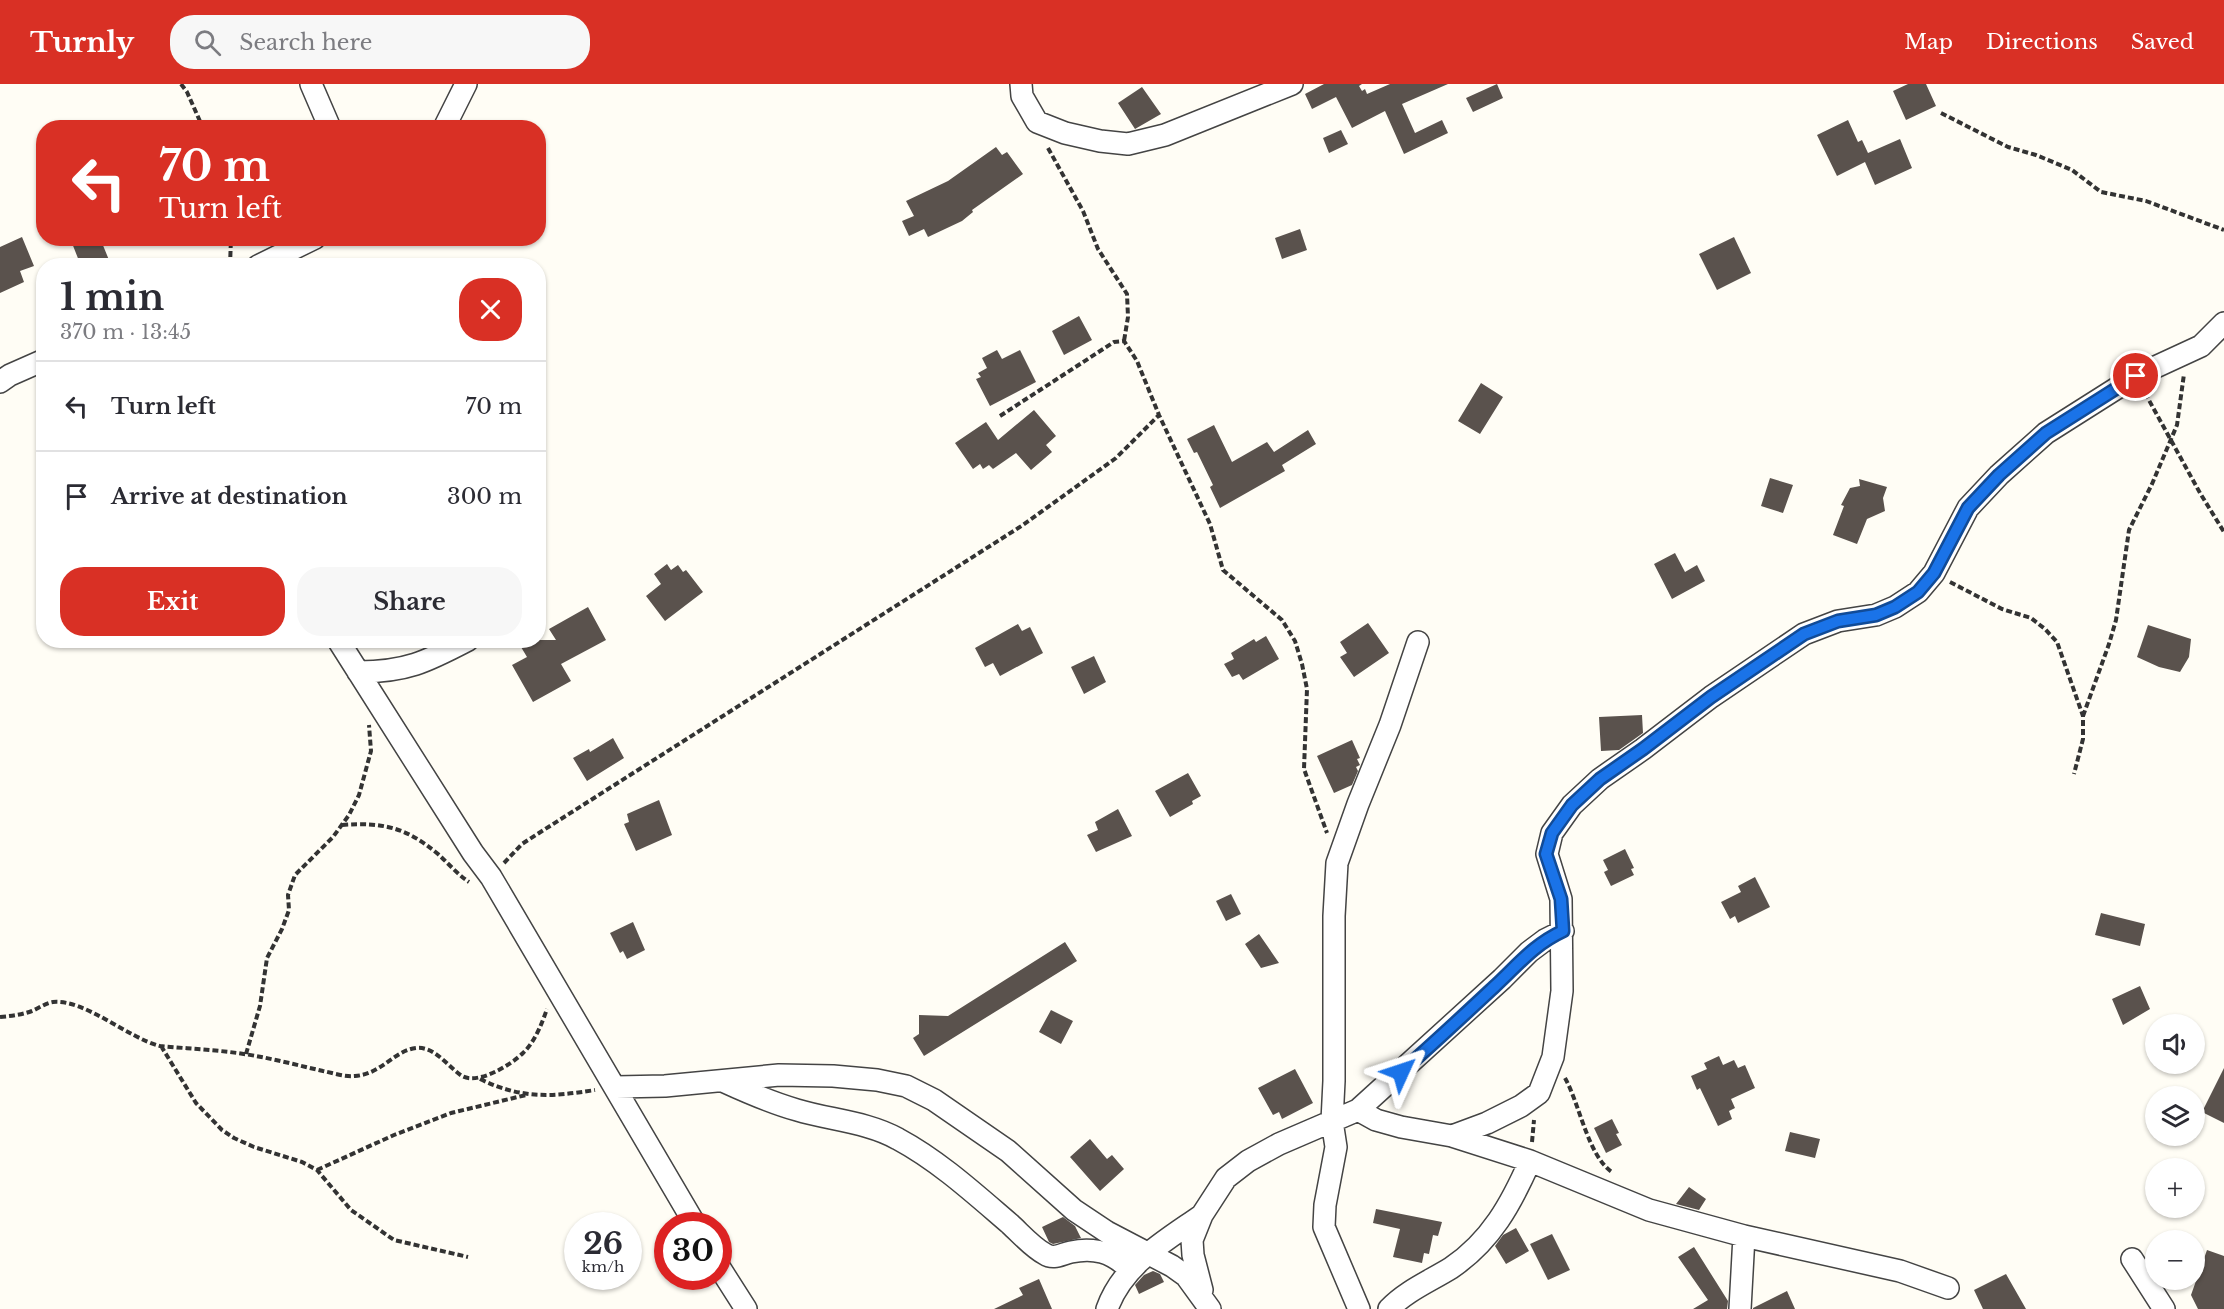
<!DOCTYPE html>
<meta charset="utf-8">
<style>
body{margin:0;font-family:"Libre Baskerville",serif;background:#f7f7f7;color:#2b2b33;height:100vh;display:flex;flex-direction:column;font-size:22px;white-space:nowrap}
*{box-sizing:border-box;margin:0}
p{font-size:20px;color:#7c7c81}
.icon{flex:none;width:33px;height:33px;fill:none;stroke:currentColor;stroke-width:2;stroke-linecap:round;stroke-linejoin:round}
.map{position:relative;flex:1;overflow:hidden}
.sheet{position:absolute;left:36px;top:174px;width:510px;height:390px;display:flex;flex-direction:column;background:#fff;border-radius:24px;box-shadow:0 2px 4px #0004}
.sheet>*{flex:none}
.hud{position:absolute;left:36px;top:36px;width:510px;height:126px;border-radius:24px;box-shadow:0 2px 4px #0004;background:#d93025;color:#fff;overflow:hidden}
.fabs{position:absolute;left:2145px;top:930px;display:grid;gap:12px}
.fabs a{display:grid;place-items:center;width:60px;height:60px;border-radius:50%;background:#fff;box-shadow:0 2px 4px #0004;font-size:30px}
.speed{position:absolute;left:564px;top:1128px;display:flex;gap:12px;font-size:30px;font-weight:700;text-align:center}
.speed>*{display:grid;place-content:center;width:78px;height:78px;border-radius:50%;background:#fff;box-shadow:0 2px 4px #0004;line-height:1}
.speed small{font-size:15px;font-weight:400}
.speed .limit{border:9px solid #d22;background:#fff;color:#111}
.pin{position:absolute;display:grid;place-items:center;width:51px;height:51px;color:#fff;margin:-26px;border:3px solid #fff;border-radius:50%;box-shadow:0 2px 6px #0007}
.me{position:absolute;width:66px;margin:-33px;rotate:48deg;stroke-linejoin:round;filter:drop-shadow(0 0 4px #0008)}
.turn{display:flex;align-items:center;gap:21px;height:126px;padding:0 24px;font-size:27px}
.turn .icon{width:78px;height:78px;stroke-width:2.5}
.turn b{display:block;font-size:42px;line-height:51px}
.round{display:grid;place-items:center;flex:none;width:63px;height:63px;border-radius:24px;background:#f7f7f7}
.overview{display:flex;align-items:center;justify-content:space-between;height:102px;padding:0 24px}
h1{font-size:36px;font-weight:800;line-height:45px}
.primary-button{display:flex;gap:12px;margin-top:auto;padding:12px 24px}
.primary-button a{flex:1;height:69px;border-radius:24px;background:#d93025;color:#fff;font-size:24px;font-weight:800;line-height:69px;text-align:center}
.primary-button a+a{background:#f7f7f7;color:#2b2b33}
ul{padding:0;list-style:none}
li{display:flex;align-items:center;gap:18px;height:90px;padding:0 24px;border-top:2px solid #e1e1e2}
li div{flex:1}
li b{display:block;font-size:22px}
li em{font-style:normal}
header{display:flex;align-items:center;gap:36px;box-sizing:border-box;height:84px;padding:0 30px;background:#d93025;color:#fff}
header strong{font-size:28px}
nav{display:flex;gap:33px;margin-inline-start:auto;font-size:21px}
.search{width:420px;height:54px;background:#f7f7f7;display:flex;align-items:center;gap:15px;box-sizing:border-box;padding:0 21px;border-radius:24px;color:#7c7c81;font-size:22px}
.map>svg:first-child{display:block}
.building{fill:#5a524d}
.lines{fill:none;stroke-linecap:round;stroke-linejoin:round}
.minor-casing{stroke:#444;stroke-width:24}
.path{stroke:#333;stroke-width:4;stroke-dasharray:6 3;stroke-linecap:butt}
.minor{stroke:#fff;stroke-width:21}
.route-casing{stroke:#114b97;stroke-width:15}
.route{stroke:#1a73e8;stroke-width:10}
</style>
<header>
<strong>Turnly</strong>
<div class="search"><svg class="icon" aria-label="search" viewBox="0 0 24 24"><circle cx="10" cy="10" r="6"/><path d="M15 15l6 6"/></svg>Search here</div>
<nav><a>Map</a><a>Directions</a><a>Saved</a></nav>
</header>
<div class="map">
<svg width="2224" height="1225" viewBox="0 0 2224 1225">
<rect width="100%" height="100%" fill="#fffdf5"/>
<path class="building" d="M1324 0H1362L1359 2 1362 7 1365 5 1367 10 1390 0H1448L1402 20 1415 49 1442 36 1448 49 1404 70 1385 27 1352 44 1336 13 1312 25 1305 10Z
M1497 0 1503 14 1473 28 1466 14Z
M1908 0H1926L1936 22 1906 36 1893 7Z
M1142 3 1161 30 1135 45 1118 19Z
M1848 36 1858 58 1862 56 1868 69 1900 55 1912 84 1875 101 1865 78 1837 92 1817 51Z
M1341 46 1348 60 1329 69 1323 54Z
M996 63 1002 71 1007 68 1023 90 972 126 973 128 962 137 928 153 924 145 909 152 902 137 914 132 906 117 948 97Z
M1300 145 1307 166 1282 175 1275 154Z
M22 153 34 182 20 187 24 198 0 209V163Z
M1734 153 1751 189 1717 206 1699 170Z
M70 154H100L109 176 95 182H81Z
M1079 232 1092 256 1064 271 1052 247Z
M997 266 1002 275 1020 266 1036 298 990 322 976 295 981 293 978 289 987 284 982 274Z
M1481 299 1503 313 1480 350 1458 337Z
M1034 326 1056 352 1046 361 1052 368 1031 386 1016 369 993 385 989 381 983 385 980 380 973 385 955 359 986 338 998 356Z
M1214 341 1232 378 1267 358 1274 368 1308 346 1316 360 1282 381 1285 387 1220 424 1210 403 1213 401 1197 368 1194 369 1187 355Z
M1770 394 1793 401 1783 429 1761 422Z
M1859 395 1887 403 1883 414 1885 427 1867 435 1857 460 1833 451 1844 422 1841 421 1850 404 1860 402Z
M1675 469 1685 488 1697 481 1705 497 1672 515 1654 480Z
M667 480 671 486 678 481 683 488 686 486 703 508 665 537 646 512 661 500 654 490Z
M588 523 606 556 561 580 571 597 533 618 512 581 527 573 521 563 533 556H556L549 545Z
M1368 539 1389 569 1354 593 1340 573 1347 569 1340 558Z
M1018 540 1022 547 1030 543 1043 569 1000 592 993 579 985 583 975 564Z
M2148 541 2191 555 2189 573 2180 588 2159 583 2137 573Z
M1266 552 1279 575 1243 596 1239 590 1232 593 1224 580 1234 575 1231 569 1254 555 1256 558Z
M1094 572 1106 598 1084 610 1071 583Z
M1642 631 1643 649 1619 666 1601 667 1599 633Z
M613 654 624 674 587 697 573 674 589 665 590 668Z
M1352 656 1360 674 1357 675 1360 681 1356 683 1358 687 1352 701 1334 709 1317 672Z
M1188 689 1201 712 1192 717 1193 720 1170 733 1155 707Z
M659 716 672 751 636 767 624 740 629 738 627 730Z
M1118 725 1132 752 1096 768 1087 751 1098 746 1095 738Z
M1625 765 1634 784 1631 785 1634 791 1611 802 1604 788 1608 786 1603 776Z
M1755 793 1770 823 1738 839 1735 832 1730 835 1721 818 1741 808 1738 802Z
M1231 810 1241 830 1226 837 1216 817Z
M2101 829 2145 840 2140 862 2095 851Z
M633 838 645 866 627 875 623 867 620 869 610 849Z
M1259 850 1279 879 1261 884 1245 860Z
M1065 858 1077 877 924 972 913 954 919 950V931L948 932Z
M2140 902 2150 925 2123 941 2112 915Z
M1051 926 1073 937 1061 960 1039 948Z
M1719 972 1723 981 1734 976 1738 984 1745 981 1755 1004 1731 1015 1735 1024 1729 1027 1732 1035 1718 1042 1700 1004 1697 1006 1691 992 1707 985 1704 979Z
M2224 984V1039L2202 1028Z
M1295 985 1313 1019 1282 1035 1279 1028 1273 1031 1258 1004Z
M1612 1035 1619 1049 1616 1050 1622 1061 1606 1069 1594 1044Z
M1790 1048 1820 1055 1815 1074 1785 1067Z
M1090 1055 1107 1075 1112 1071 1124 1085 1100 1107 1070 1073Z
M1689 1103 1706 1115 1699 1126 1676 1120Z
M1376 1125 1442 1138 1438 1152 1433 1151 1429 1170 1424 1169 1422 1179 1393 1173 1400 1145 1373 1139Z
M1063 1133 1075 1142 1081 1154 1053 1160 1049 1158 1042 1143Z
M1516 1144 1529 1167 1506 1180 1495 1162 1503 1151Z
M1552 1150 1570 1186 1548 1196 1530 1160Z
M1694 1163 1728 1217 1727 1225H1693L1708 1216 1678 1173Z
M2207 1166 2224 1172V1225H2198L2191 1211Z
M1153 1187 1160 1190 1164 1198 1139 1210 1135 1201 1144 1191Z
M2006 1190 2026 1225H1983L1974 1206Z
M1039 1195 1052 1225H994L1023 1211 1019 1204Z
M1787 1207 1795 1225H1753V1224Z"/>
<g class="lines">
<g class="minor-casing">
<path id="minor" d="M311 0 330 44
M1021 0 1022 12 1037 38 1065 49 1100 57 1128 60 1165 51 1292 0
M444 44 466 0
M258 182 315 154
M0 298 10 291 44 276
M338 556 473 769 491 793 696 1142
M358 588C406 588 426 578 468 556
M725 998C749 1009 772 1019 797 1026 830 1036 868 1038 898 1055 939 1077 975 1110 1010 1140 1021 1150 1032 1163 1045 1170 1054 1176 1061 1170 1071 1168 1094 1163 1112 1168 1129 1185
M616 1003 665 1002 779 991 833 992 877 996 906 1002 934 1016 1008 1067 1074 1126 1107 1148 1172 1182 1186 1192 1210 1225
M1358 1026 1376 1036 1401 1043 1452 1052 1487 1039 1521 1022 1539 1009 1553 973 1562 907 1561 815 1547 770 1552 749 1572 721 1600 695 1643 665 1711 613 1804 550 1838 537 1876 531 1895 523 1918 508 1934 489 1968 424 1999 391 2046 349 2136 292 2201 262 2224 239
M1452 1052 1530 1077 1649 1126 1744 1152 1900 1187 1948 1204
M2132 1175 2164 1225
M718 1181 746 1225
M1202 1206 1193 1171 1192 1156 1202 1131 1226 1094 1248 1077 1279 1060 1358 1026 1502 895 1529 868 1545 856 1563 847
M1107 1225C1123 1180 1165 1157 1202 1131
M1359 1225 1324 1143 1325 1121 1336 1063 1332 1037 1334 997V832L1337 779 1358 720 1390 641 1418 558
M1389 1225C1406 1207 1430 1197 1451 1184 1491 1157 1511 1120 1530 1077
M1740 1225 1744 1152"/>
</g>
<path class="path" d="M181 0 187 8 203 44
M1941 29 2008 63 2036 71 2072 86 2101 108 2146 117 2224 146
M1048 64 1083 127 1098 165 1127 210 1128 233 1124 257
M230 182 231 154
M2145 309 2200 409 2224 448
M1000 332 1114 258 1124 257 1137 277 1159 331 1210 440 1223 486 1282 536 1295 557 1302 580 1307 605 1304 685 1327 749
M1950 498 2002 525 2031 534 2045 545 2057 558 2083 632V655L2074 690
M2083 632 2109 560 2116 536 2129 446 2152 400 2177 341 2184 290
M342 741C382 738 406 743 438 770 448 779 457 790 469 798
M504 779 522 760 539 749 1023 441 1116 374 1159 331
M0 933C11 932 21 931 32 927 39 924 46 919 53 918 85 915 128 954 160 962 192 965 224 966 256 972 278 976 301 982 323 987 333 989 345 993 355 992 382 990 393 967 416 964 435 962 448 983 462 992 478 1001 511 981 523 969 535 958 542 939 547 925
M161 962 196 1019 222 1046 234 1054 254 1063 302 1078 317 1086 351 1126 394 1156 468 1173
M246 970 260 922 267 874 282 845 289 826 288 811 295 791 333 753 349 731 359 711 371 667 369 641
M1565 994C1580 1021 1588 1072 1612 1088
M480 995C521 1015 551 1013 595 1006
M1532 1058 1534 1036
M317 1086 394 1051 451 1029 526 1011"/>
<use href="#minor" class="minor"/>
</g>
<g class="lines">
<g class="route-casing">
<path id="route" d="M1401 988C1433 960 1464 931 1494 903 1518 881 1533 861 1563 847L1561 815 1546 770 1552 749 1572 721 1600 695 1643 665 1711 613 1804 550 1838 537 1876 531 1895 523 1918 508 1934 489 1968 424 1999 391 2046 349 2136 292"/>
</g>
<use href="#route" class="route"/>
</g>
</svg>
<div class="fabs">
<a><svg class="icon" aria-label="sound" viewBox="0 0 24 24"><path d="M4 9h4l5-4v14l-5-4H4zM17 9q2 3 0 6"/></svg></a>
<a><svg class="icon" aria-label="layers" viewBox="0 0 24 24"><path d="M12 4l9 5-9 5-9-5zM3 14l9 5 9-5"/></svg></a>
<a>+</a>
<a>−</a>
</div>
<div class="speed"><div>26<small>km/h</small></div><div class="limit">30</div></div>
<div class="pin" style="left:2136px;top:292px;background:#d93025"><svg class="icon" aria-label="arrive" viewBox="0 0 24 24"><path d="M6 21V4h12l-3 4 3 4H6"/></svg></div>
<svg class="me" style="left:1401px;top:988px" viewBox="-20 -20 40 40"><path d="M0-17L14 15 0 8-14 15z" fill="#1a73e8" stroke="#fff" stroke-width="4"/></svg>
<div class="hud">
<div class="turn"><svg class="icon" aria-label="left" viewBox="0 0 24 24"><path d="M17 20v-9H6M10 6l-5 5 5 5"/></svg><div><b>70 m</b>Turn left</div></div>
</div>
<section class="sheet">
<div class="overview"><div><h1>1 min</h1><p>370 m · 13:45</p></div><a class="round" style="background:#d93025;color:#fff"><svg class="icon" aria-label="close" viewBox="0 0 24 24"><path d="M6 6l12 12M18 6L6 18"/></svg></a></div>
<ul>
<li><svg class="icon" aria-label="left" viewBox="0 0 24 24"><path d="M17 20v-9H6M10 6l-5 5 5 5"/></svg><div><b>Turn left</b></div><em>70 m</em></li>
<li><svg class="icon" aria-label="arrive" viewBox="0 0 24 24"><path d="M6 21V4h12l-3 4 3 4H6"/></svg><div><b>Arrive at destination</b></div><em>300 m</em></li>
</ul>
<div class="primary-button"><a>Exit</a><a>Share</a></div>
</section>
</div>
